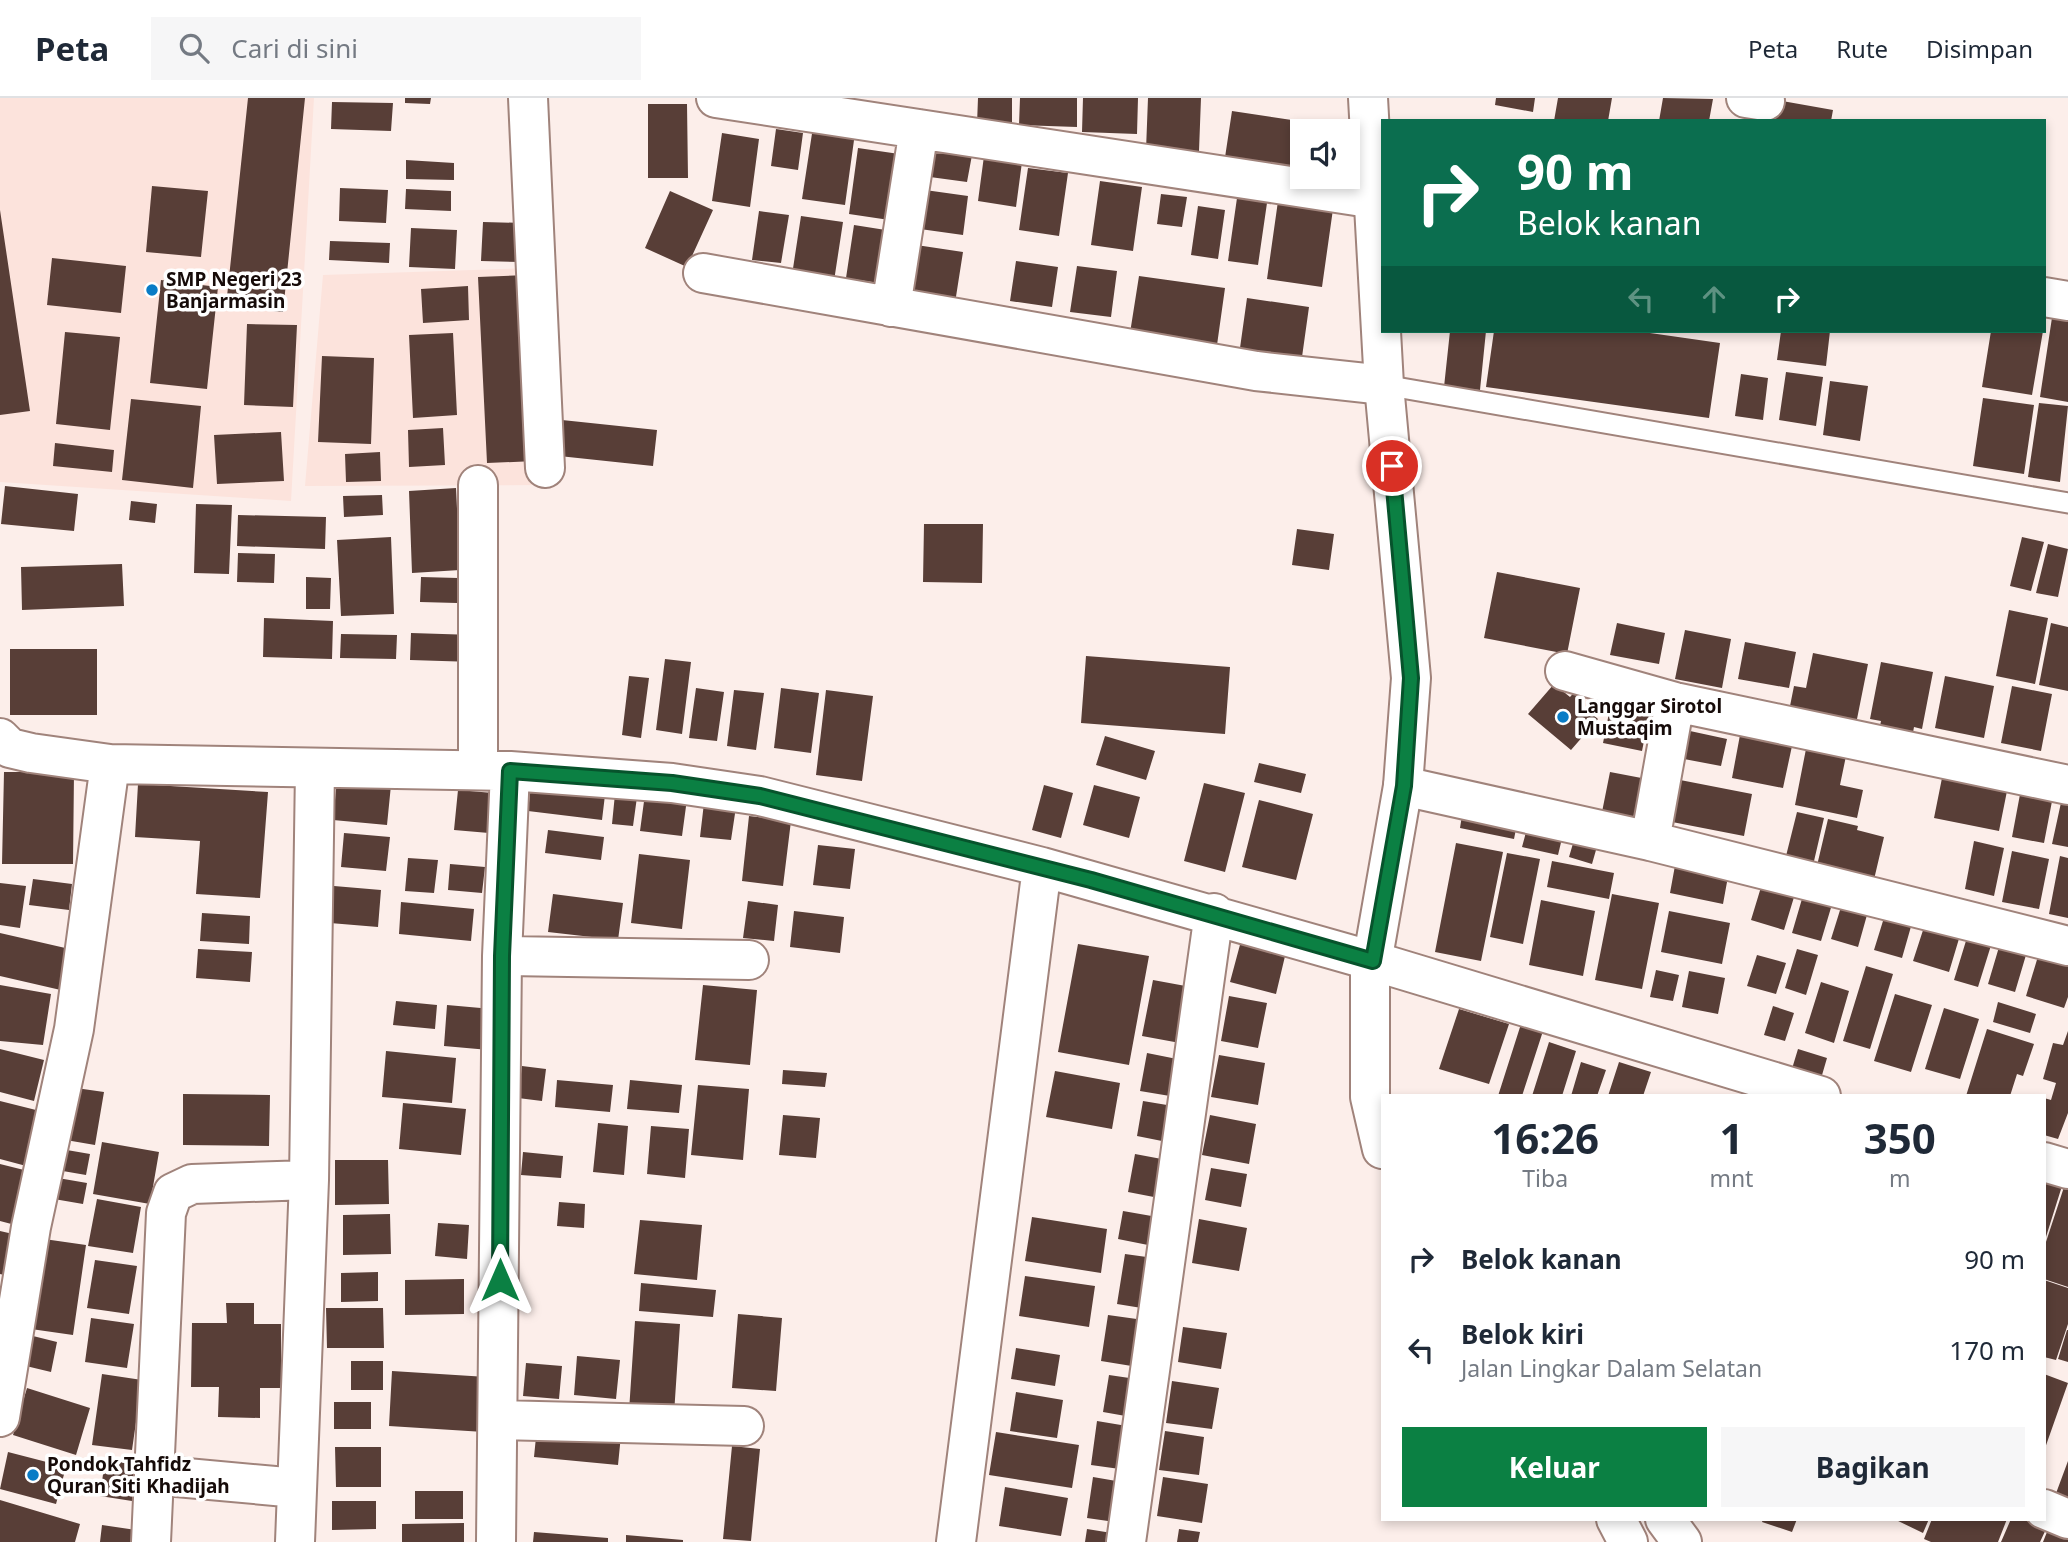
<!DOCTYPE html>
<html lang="id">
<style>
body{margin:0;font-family:"Noto Sans",sans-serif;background:#f6f6f7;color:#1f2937;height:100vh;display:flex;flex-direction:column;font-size:26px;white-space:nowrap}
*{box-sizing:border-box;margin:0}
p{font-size:23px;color:#747a83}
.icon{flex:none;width:38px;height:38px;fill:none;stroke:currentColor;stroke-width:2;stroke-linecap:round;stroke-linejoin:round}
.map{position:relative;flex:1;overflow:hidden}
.panel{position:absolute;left:1381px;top:996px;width:665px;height:427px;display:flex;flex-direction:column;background:#fff;border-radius:0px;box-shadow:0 4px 10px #0003}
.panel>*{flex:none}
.top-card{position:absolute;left:1381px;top:21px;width:665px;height:214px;border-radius:0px;box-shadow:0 4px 10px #0003;background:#0b6e4f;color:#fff;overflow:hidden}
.tools{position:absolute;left:1290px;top:21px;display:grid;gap:14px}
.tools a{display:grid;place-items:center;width:70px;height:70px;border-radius:0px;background:#fff;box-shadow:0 4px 10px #0003;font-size:35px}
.pin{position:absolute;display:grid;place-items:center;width:60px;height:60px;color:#fff;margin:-30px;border:4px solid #fff;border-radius:50%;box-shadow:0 2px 7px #0007}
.me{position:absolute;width:77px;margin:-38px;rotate:0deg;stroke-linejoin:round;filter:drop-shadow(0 0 5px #0008)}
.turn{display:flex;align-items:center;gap:24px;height:147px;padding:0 21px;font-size:32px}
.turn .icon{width:91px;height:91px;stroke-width:2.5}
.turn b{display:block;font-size:49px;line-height:60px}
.lanes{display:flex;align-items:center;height:66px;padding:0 21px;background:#0003;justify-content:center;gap:35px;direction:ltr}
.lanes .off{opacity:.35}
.eta{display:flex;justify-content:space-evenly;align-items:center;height:119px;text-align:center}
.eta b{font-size:42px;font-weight:700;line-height:49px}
.button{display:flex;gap:14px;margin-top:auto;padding:14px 21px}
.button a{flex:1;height:80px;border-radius:0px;background:#0b8043;color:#fff;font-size:28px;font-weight:700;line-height:80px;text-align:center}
.button a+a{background:#f6f6f7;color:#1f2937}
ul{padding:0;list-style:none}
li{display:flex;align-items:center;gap:21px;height:91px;padding:0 21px}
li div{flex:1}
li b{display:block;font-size:26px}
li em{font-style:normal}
header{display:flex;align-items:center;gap:42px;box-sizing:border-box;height:98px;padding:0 35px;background:#fff;border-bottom:2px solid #e0e1e3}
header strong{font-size:33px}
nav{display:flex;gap:38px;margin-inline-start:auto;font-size:24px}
.search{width:490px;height:63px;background:#f6f6f7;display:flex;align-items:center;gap:18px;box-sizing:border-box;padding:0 24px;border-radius:0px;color:#747a83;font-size:26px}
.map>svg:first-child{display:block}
.built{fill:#fce3dc}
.building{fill:#583e37}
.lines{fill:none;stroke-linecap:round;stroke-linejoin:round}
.service-casing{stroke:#a0837b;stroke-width:23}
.minor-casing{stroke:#a0837b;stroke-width:42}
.tertiary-casing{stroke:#a0837b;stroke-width:42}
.primary-casing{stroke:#a0837b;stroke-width:42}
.service{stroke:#fff;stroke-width:19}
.minor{stroke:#fff;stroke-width:38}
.tertiary{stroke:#fff;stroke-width:38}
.primary{stroke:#fff;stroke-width:38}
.route-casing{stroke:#07532c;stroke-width:18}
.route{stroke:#0b8043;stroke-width:12}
.poi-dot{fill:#097cc6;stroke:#fff;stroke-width:2.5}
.labels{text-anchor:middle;stroke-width:7;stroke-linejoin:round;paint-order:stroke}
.poi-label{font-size:19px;font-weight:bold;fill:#160b09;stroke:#fff;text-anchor:start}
</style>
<header>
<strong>Peta</strong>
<div class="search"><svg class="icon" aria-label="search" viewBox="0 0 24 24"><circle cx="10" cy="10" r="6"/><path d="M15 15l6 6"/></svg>Cari di sini</div>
<nav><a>Peta</a><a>Rute</a><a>Disimpan</a></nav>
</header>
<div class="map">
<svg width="2068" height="1444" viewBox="0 0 2068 1444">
<rect width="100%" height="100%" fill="#fceeea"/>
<path class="built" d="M0 0H314L291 403 0 384Z
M530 170 540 387 305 388 323 177Z"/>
<path class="building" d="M248 0H305L283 214 226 208Z
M405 0H431L430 6 405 5Z
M978 0H1012V27L977 26Z
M1020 0H1077V29L1019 27Z
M1083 0H1138L1137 36 1082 34Z
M1148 0H1201L1199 53 1146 52Z
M1496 0H1535L1533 14 1495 7Z
M1558 0H1612L1608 23H1554Z
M1663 0 1713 1 1709 23H1659Z
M1777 2 1833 12 1831 23H1773Z
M332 4 393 5 391 33 331 31Z
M648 6H687L688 80H648Z
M1232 13 1345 30 1344 33H1302V78L1224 66Z
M813 29 855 35 845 107 802 101Z
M776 31 803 35 798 72 771 68Z
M722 35 759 41 750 109 712 103Z
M858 50 906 57 896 123 849 116Z
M934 52 972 57 967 84 930 79Z
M984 58 1022 64 1016 109 978 103Z
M406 62 454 65V82L406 81Z
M1028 70 1068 75 1059 138 1019 132Z
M1100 83 1142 89 1133 153 1091 147Z
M152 88 208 93 201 159 146 154Z
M340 90 388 92 386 125 339 123Z
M406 91 451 93V113L405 111Z
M925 92 968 98 963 137 920 131Z
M670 93 713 112 687 169 645 150Z
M1161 96 1187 99 1182 129 1157 126Z
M1279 96 1334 104 1322 189 1267 181Z
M1237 100 1267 105 1258 167 1228 163Z
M1198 108 1225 112 1218 161 1191 157Z
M0 112 30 313 0 317Z
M759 113 789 117 781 165 752 162Z
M801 118 843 124 834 183 792 177Z
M483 124 524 125 522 164 481 163Z
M854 127 892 133 885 186 846 180Z
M411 130 457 132 455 171 409 169Z
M330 143 390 145 389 165 329 162Z
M903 145 963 154 955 205 895 196Z
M52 160 126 168 121 215 47 207Z
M1016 163 1058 169 1052 209 1010 203Z
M1077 168 1117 173 1111 219 1070 214Z
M527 177 535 363 487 365 478 179Z
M1139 178 1225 190 1217 247 1130 235Z
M161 182 218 189 207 291 150 285Z
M468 188 469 222 423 225 421 191Z
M1247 200 1309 209 1302 259 1240 250Z
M2053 213 2068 215V304L2040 299Z
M247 226 297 227 293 309 244 307Z
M1450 233H1486L1480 292 1444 289Z
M1494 233H1636L1720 245 1709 320 1486 289Z
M1781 233H1830L1826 268 1777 262Z
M1991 233H2043L2032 297 1982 289Z
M65 234 120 239 110 332 56 326Z
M453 235 457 317 413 320 409 237Z
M322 258 374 260 371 346 318 344Z
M1786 274 1823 279 1816 328 1779 322Z
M1741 276 1768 280 1763 322 1735 318Z
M1830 283 1868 288 1860 343 1823 337Z
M1983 300 2034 307 2024 376 1973 368Z
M131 301 201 308 193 390 122 382Z
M2039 305 2068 308 2060 384 2028 379Z
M562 322 657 332 653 368 559 358Z
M443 330 445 367 409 369 408 332Z
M281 334 284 383 217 386 214 337Z
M55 345 114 352 112 374 53 368Z
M380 354 381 383 346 384 345 356Z
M5 388 78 396 74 433 1 426Z
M456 390 460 472 412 475 409 393Z
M382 397 383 417 344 419 343 398Z
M131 403 157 406 155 425 129 422Z
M196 406 232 407 229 476 194 475Z
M238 417 326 419 325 451 237 448Z
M924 426H983L982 485 923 484Z
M1297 431 1334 436 1329 472 1292 467Z
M391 439 394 516 341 518 337 442Z
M2022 439 2044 444 2031 493 2010 488Z
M2048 446 2068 451 2058 499 2036 495Z
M238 455 275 456 274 485 237 484Z
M122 466 124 508 22 512 21 469Z
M1497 474 1580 490 1567 556 1484 540Z
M306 479 331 480 330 511H306Z
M421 479 458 480 457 505 420 504Z
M2009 512 2048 520 2035 586 1996 578Z
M264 520 333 523 332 561 263 559Z
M1617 525 1665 535 1659 566 1610 557Z
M2051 525 2068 529V593L2039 587Z
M1685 532 1731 541 1722 590 1675 581Z
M411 535 474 537V564L410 562Z
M341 536 397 537 396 561 340 560Z
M1745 544 1796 554 1789 590 1738 581Z
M10 551H97V617H10Z
M1813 555 1868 566 1854 636 1787 623 1794 588 1806 590Z
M1086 558 1230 569 1225 636 1081 625Z
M665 561 691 564 682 636 656 632Z
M1881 564 1933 574 1922 631 1914 629 1912 640 1879 633 1881 623 1870 621Z
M629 578 649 580 641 640 622 637Z
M1945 578 1994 588 1984 640 1935 630Z
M1554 586 1570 599 1578 590 1587 597 1580 606 1598 621 1571 652 1528 616Z
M2012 588 2052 596 2041 653 2001 645Z
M696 590 724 594 717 643 689 640Z
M781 590 819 595 811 655 774 650Z
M734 592 764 595 756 652 727 648Z
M826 592 873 598 862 683 816 677Z
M1610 610 1649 618 1642 653 1603 645Z
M1690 633 1727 641 1721 668 1684 661Z
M1740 637 1792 648 1783 690 1732 680Z
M1105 638 1155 653 1146 682 1096 667Z
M1806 651 1846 658 1840 687 1863 692 1857 720 1795 707Z
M1259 665 1306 676 1301 695 1254 684Z
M4 674H74L73 766H2Z
M1610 674 1652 682 1645 722 1602 714Z
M1943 675 2008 688 1999 733 1934 720Z
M1675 681 1752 696 1744 738 1667 723Z
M337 682 391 687 387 727 333 722Z
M1204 685 1245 695 1225 774 1184 763Z
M138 686 268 694 260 800 196 796 200 743 135 739Z
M1044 687 1073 695 1061 740 1032 732Z
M1094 687 1140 699 1129 740 1083 727Z
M531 688 605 697 602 722 528 713Z
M2021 691 2053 698 2044 745 2012 739Z
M458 692 493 695 489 735 454 732Z
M615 696 637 699 633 728 612 726Z
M645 696 687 701 682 738 640 733Z
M2062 700 2068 701V749L2052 746Z
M1259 702 1313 716 1296 782 1242 769Z
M704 705 736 709 731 742 700 739Z
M1463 711 1518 721 1514 741 1460 730Z
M1797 714 1824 720 1811 776 1783 770Z
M749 718 791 723 783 788 742 783Z
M1828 721 1858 728 1857 732 1884 739 1872 790 1815 776Z
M1529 723 1564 732 1558 757 1522 749Z
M548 732 604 739 601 762 545 755Z
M1577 732 1600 738 1592 766 1569 759Z
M344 735 390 739 386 773 341 769Z
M1974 743 2004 750 1994 798 1965 791Z
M1456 745 1503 754 1481 863 1435 854Z
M818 747 855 751 850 791 813 787Z
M2012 753 2049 761 2039 811 2002 804Z
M1507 755 1540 761 1523 846 1490 839Z
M639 756 690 762 682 831 631 825Z
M2060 758 2068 760V820L2049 816Z
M408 760 438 762 434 795 405 793Z
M1676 762 1729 773 1723 806 1670 795Z
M1552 763 1614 775 1609 801 1547 789Z
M450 766 485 769 482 795 448 792Z
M1765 776 1798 786 1784 832 1751 822Z
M33 781 72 786 69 812 29 807Z
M0 785 26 788 20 830 0 827Z
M334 788 381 792 378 829 330 825Z
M1804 794 1833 803 1821 843 1792 835Z
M553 796 623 805 618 842 548 834Z
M1612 796 1659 805 1642 891 1595 882Z
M1541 802 1595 813 1583 878 1529 867Z
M748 803 778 807 774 843 743 840Z
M401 804 474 811 471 843 399 836Z
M1841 809 1867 817 1858 849 1831 841Z
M1887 810 1914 818 1902 860 1874 852Z
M794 813 844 819 840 855 790 849Z
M1669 813 1730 825 1722 866 1661 854Z
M202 815 250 818 249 846 200 843Z
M1926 823 1961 834 1949 874 1913 863Z
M1969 833 1993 841 1978 889 1954 882Z
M0 835 74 852 65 893 0 878Z
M1241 843 1286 854 1276 896 1230 884Z
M1078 846 1149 858 1129 967 1058 954Z
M1999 849 2026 857 2015 894 1988 886Z
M198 851 252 854 250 884 196 880Z
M1797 851 1818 857 1806 897 1785 890Z
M2039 855 2068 864V899L2064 910 2026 898Z
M1757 857 1786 865 1776 896 1747 888Z
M1866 868 1893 876 1870 951 1843 943Z
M1656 872 1679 877 1673 903 1650 899Z
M1689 873 1725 880 1718 916 1682 909Z
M1153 882 1191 889 1180 945 1142 938Z
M1821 884 1849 893 1834 945 1805 935Z
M0 887 51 896 43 947 0 943Z
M703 887 757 892 750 967 695 962Z
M1895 896 1932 907 1911 974 1874 963Z
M1229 898 1267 905 1258 950 1221 943Z
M396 903 437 907 435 931 393 927Z
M1998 904 2036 916 2030 935 1993 924Z
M447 907 492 911 489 952 444 948Z
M1773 908 1794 915 1785 943 1764 937Z
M1944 910 1979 921 1960 981 1925 971Z
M1459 911 1509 926 1489 986 1439 971Z
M1521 926 1543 933 1522 998H1498Z
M1987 931 2034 946 2023 978 2017 976 2010 998H1966Z
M2068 933V1015L2058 1041 2044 1037V1000L2051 1002 2056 985 2043 981 2053 945 2063 947Z
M1549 944 1576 953 1562 998H1532Z
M0 951 44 962 34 1003 0 994Z
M1798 951 1827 960 1820 984 1791 974Z
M386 953 456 960 452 1005 382 999Z
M1147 955 1182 962 1176 999 1140 993Z
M1219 957 1265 965 1258 1007 1211 999Z
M1581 964 1606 972 1597 998H1571Z
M1619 964 1651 974 1643 998H1608Z
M522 968 546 971 542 1003 518 1000Z
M783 972 827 975 825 989 782 986Z
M1055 973 1120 985 1112 1031 1046 1019Z
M557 982 613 987 610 1014 555 1009Z
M630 982 682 987 679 1015 627 1011Z
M698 987 749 991 743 1062 691 1057Z
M69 989 104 994 95 1047 60 1041Z
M183 996 270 997 269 1048 183 1047Z
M0 1003 44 1014 30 1069 0 1061Z
M1143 1003 1173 1008 1167 1044 1137 1038Z
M403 1005 466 1011 461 1057 399 1051Z
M783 1017 820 1020 816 1060 779 1057Z
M1210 1017 1256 1026 1249 1066 1202 1057Z
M598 1025 628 1028 624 1077 593 1074Z
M651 1028 689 1031 685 1080 647 1076Z
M102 1044 159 1054 150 1106 93 1096Z
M61 1051 90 1056 86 1077 57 1072Z
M523 1054 563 1058 561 1080 521 1077Z
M1135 1056 1167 1062 1159 1100 1128 1094Z
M335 1062H388L389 1106 335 1107Z
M0 1066 32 1074 19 1128 0 1123Z
M1211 1070 1247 1076 1241 1109 1205 1102Z
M58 1080 87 1085 83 1106 54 1101Z
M2044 1083 2062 1088 2045 1142H2044Z
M2065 1086 2068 1087V1189L2044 1181V1150Z
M97 1101 141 1109 133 1155 88 1148Z
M559 1104 585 1106 584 1130 557 1128Z
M1123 1113 1163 1120 1158 1149 1118 1141Z
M390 1116 391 1156 343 1157V1117Z
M1032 1119 1107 1131 1101 1175 1025 1163Z
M1199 1121 1247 1130 1239 1173 1192 1165Z
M640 1122 702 1127 697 1182 634 1176Z
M438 1125 469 1127 467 1161 435 1158Z
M0 1133 13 1136 4 1177 0 1176Z
M37 1140 86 1147 73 1237 24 1230Z
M1125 1156 1161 1161 1154 1212 1117 1206Z
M95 1162 137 1168 129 1216 87 1210Z
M378 1174V1203L341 1204V1175Z
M1025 1178 1095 1188 1089 1229 1019 1218Z
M464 1181V1216L405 1217V1182Z
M2044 1182 2068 1190V1226L2056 1262 2044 1259Z
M641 1185 716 1192 713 1219 639 1213Z
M226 1205H254V1226H281V1290H260V1320L218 1319 219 1289H191L192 1225H227Z
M326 1210H383L384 1250H327Z
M738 1216 782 1220 776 1293 732 1290Z
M1108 1217 1151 1223 1144 1270 1101 1263Z
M91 1220 134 1226 127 1270 85 1264Z
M635 1223 680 1226 674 1316 629 1313Z
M1183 1229 1227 1235 1221 1271 1178 1264Z
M2067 1232H2068V1264L2058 1261Z
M33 1238 57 1244 51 1274 26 1268Z
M1016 1250 1060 1257 1055 1288 1011 1281Z
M577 1258 620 1262 616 1301 574 1297Z
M351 1263H383V1292H351Z
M526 1265 562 1268 559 1301 523 1298Z
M392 1273 487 1279 484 1334 389 1328Z
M102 1276 142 1282 132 1352 92 1347Z
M2044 1276 2068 1285 2044 1353Z
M1109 1277 1143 1282 1137 1320 1103 1314Z
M1172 1283 1219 1290 1212 1331 1166 1325Z
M27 1290 90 1310 76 1357 13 1337Z
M1016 1294 1063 1302 1057 1340 1010 1333Z
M334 1304H371V1331H334Z
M1097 1323 1133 1329 1127 1372 1091 1367Z
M537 1329 621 1337 618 1367 534 1359Z
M1165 1333 1204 1339 1199 1377 1159 1372Z
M996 1334 1079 1347 1072 1390 989 1377Z
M732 1348 760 1351 751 1443 723 1441Z
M335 1349H381V1389H336Z
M8 1354 66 1369 56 1406 0 1391Z
M105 1362 138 1366 132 1403 100 1398Z
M2068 1363V1403L2055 1398Z
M1093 1379 1128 1385 1122 1425 1087 1420Z
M1163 1379 1208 1386 1202 1425 1157 1418Z
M1005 1389 1068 1400 1061 1438 999 1428Z
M415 1393H463V1421H415Z
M0 1402 80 1426 75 1444H0Z
M332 1403H376V1431L332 1432Z
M1763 1421H1797L1792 1434 1762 1424Z
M1894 1421H1929L1923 1435Z
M1932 1421H2007L1998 1444H1931L1924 1441Z
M2011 1421H2028L2047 1429 2040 1444H2001Z
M2051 1424 2068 1432V1444H2043Z
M464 1425V1444H402V1426Z
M102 1427 136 1432 134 1444H100Z
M1087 1431 1118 1436 1117 1444H1085Z
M1179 1431 1200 1434 1198 1444H1177Z
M534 1434 608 1440V1444H533Z
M626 1437 683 1442V1444H626Z"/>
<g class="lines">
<g class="service-casing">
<path id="service" d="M1384 287 2068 405"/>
</g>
<g class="minor-casing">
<path id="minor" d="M528 0 545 370
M716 0 1382 102
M1746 0 1765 3
M703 175 1256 273 1384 287
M2044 199 2068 203
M891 209 919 31
M1565 573 1675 604 2068 687
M0 640 10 650 31 655 110 666 510 673 672 685 760 698 1042 769 1373 863
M478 672V387
M1403 688 1650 743 2068 848
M1650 743 1675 604
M502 858 749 862
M0 1319 31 1129 74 931 110 666
M499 1322 744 1328
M154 1377 297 1390
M2044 1411 2068 1421
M151 1444 166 1115 173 1095 192 1086 309 1082
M295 1444 309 1082 315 670
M496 1444 502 858 510 673
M956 1444 1042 769
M1126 1444 1214 815"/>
</g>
<g class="tertiary-casing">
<path id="tertiary" d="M1373 863 1821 998
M2044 1064 2068 1071"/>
</g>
<g class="primary-casing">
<path id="primary" d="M1368 0 1384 287 1411 580 1403 688 1370 876V999L1382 1051
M1616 1421 1628 1444
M1665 1421 1682 1444"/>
</g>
<use href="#service" class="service"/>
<use href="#minor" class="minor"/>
<use href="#tertiary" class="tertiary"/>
<use href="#primary" class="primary"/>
</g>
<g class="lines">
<g class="route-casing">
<path id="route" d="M500 1182 502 858 510 673 672 685 760 698 1091 782 1373 863 1404 688 1411 580 1392 368"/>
</g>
<use href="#route" class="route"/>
</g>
<g class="poi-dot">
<circle cx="152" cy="192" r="7"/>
<circle cx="1563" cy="619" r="7"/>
<circle cx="33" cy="1377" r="7"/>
</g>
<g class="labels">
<g class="poi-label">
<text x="166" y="188">SMP Negeri 23<tspan x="166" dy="22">Banjarmasin</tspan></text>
<text x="1577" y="615">Langgar Sirotol<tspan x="1577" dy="22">Mustaqim</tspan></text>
<text x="47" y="1373">Pondok Tahfidz<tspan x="47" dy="22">Quran Siti Khadijah</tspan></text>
</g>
</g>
</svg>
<div class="tools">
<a><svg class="icon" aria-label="sound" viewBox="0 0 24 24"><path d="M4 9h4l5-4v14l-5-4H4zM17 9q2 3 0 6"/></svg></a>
</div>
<div class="pin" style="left:1392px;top:368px;background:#d93025"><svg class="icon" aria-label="arrive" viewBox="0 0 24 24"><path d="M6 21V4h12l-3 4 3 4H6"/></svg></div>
<svg class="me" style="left:500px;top:1182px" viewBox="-20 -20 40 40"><path d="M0-17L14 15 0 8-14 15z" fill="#0b8043" stroke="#fff" stroke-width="4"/></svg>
<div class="top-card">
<div class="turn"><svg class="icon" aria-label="right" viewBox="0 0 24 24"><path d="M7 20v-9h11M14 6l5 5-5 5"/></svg><div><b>90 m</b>Belok kanan</div></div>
<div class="lanes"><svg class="icon off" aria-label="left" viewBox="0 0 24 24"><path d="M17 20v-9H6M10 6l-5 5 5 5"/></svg><svg class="icon off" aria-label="ahead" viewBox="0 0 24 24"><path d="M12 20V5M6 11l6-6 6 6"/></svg><svg class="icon" aria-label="right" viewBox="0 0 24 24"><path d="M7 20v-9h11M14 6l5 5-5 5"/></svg></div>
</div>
<section class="panel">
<div class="eta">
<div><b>16:26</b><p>Tiba</p></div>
<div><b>1</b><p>mnt</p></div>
<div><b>350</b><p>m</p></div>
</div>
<ul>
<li><svg class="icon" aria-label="right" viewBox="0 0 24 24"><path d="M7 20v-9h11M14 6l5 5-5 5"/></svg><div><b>Belok kanan</b></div><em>90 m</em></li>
<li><svg class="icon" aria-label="left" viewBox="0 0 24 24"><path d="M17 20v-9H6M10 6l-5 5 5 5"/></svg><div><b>Belok kiri</b><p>Jalan Lingkar Dalam Selatan</p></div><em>170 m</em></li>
</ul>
<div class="button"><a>Keluar</a><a>Bagikan</a></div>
</section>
</div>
